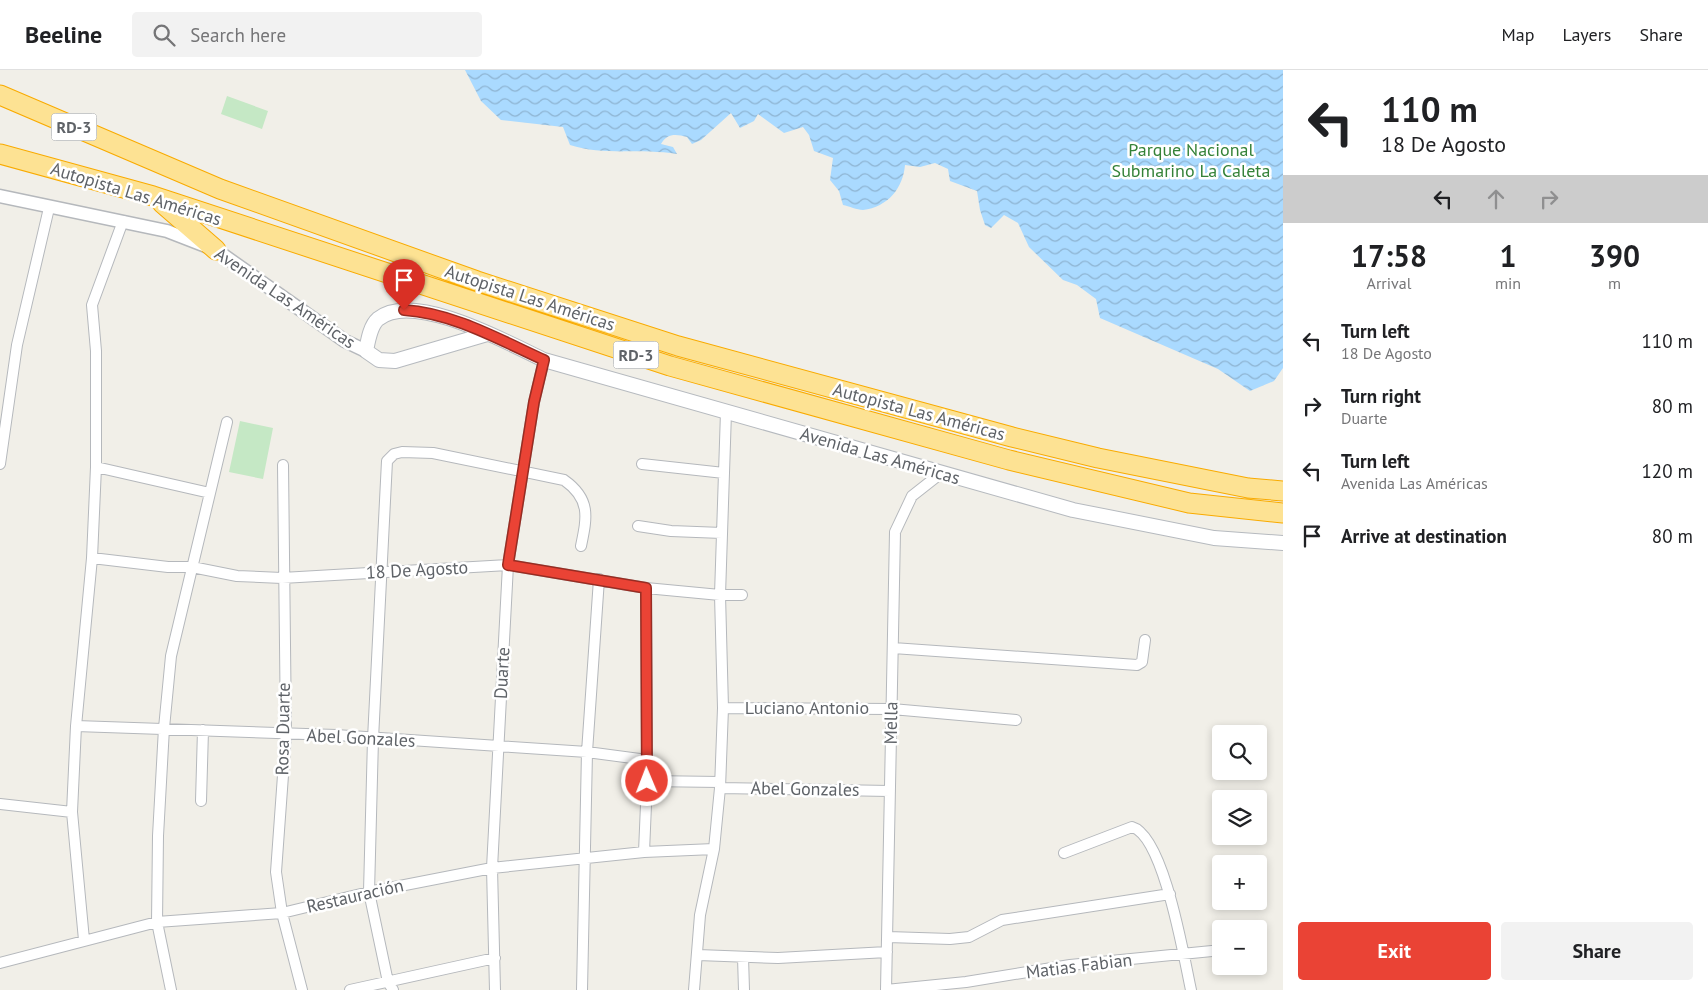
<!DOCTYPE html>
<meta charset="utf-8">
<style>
body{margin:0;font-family:"PT Sans",sans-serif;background:#f2f2f2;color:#202124;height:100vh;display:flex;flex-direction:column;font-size:19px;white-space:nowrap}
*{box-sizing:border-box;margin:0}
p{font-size:16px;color:#757577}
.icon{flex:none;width:28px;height:28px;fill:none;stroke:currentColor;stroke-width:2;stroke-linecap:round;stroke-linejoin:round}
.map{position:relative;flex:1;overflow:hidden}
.panel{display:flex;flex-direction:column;background:#fff;width:425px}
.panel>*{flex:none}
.banner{background:#fff;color:#202124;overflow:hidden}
.tools{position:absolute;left:1212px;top:655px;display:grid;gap:10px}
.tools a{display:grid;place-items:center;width:55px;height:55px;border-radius:5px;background:#fff;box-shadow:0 2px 8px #0003;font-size:25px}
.pin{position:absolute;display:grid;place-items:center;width:42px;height:42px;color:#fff;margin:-51px -21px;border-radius:50% 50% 50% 0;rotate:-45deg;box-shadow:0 0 5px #0007}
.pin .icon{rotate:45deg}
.me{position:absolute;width:55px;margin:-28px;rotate:359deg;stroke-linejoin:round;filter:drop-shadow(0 0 4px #0008)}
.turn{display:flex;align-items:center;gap:18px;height:105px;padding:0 15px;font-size:22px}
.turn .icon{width:65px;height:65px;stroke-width:2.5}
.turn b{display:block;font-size:35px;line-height:42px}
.lanes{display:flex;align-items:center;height:48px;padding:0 15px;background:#0003;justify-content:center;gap:25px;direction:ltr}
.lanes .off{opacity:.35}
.eta{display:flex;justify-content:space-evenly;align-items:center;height:85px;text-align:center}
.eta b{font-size:30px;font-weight:700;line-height:35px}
.action{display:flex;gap:10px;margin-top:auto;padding:10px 15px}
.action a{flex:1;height:58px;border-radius:5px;background:#ea4335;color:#fff;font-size:20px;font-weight:700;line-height:58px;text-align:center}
.action a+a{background:#f2f2f2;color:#202124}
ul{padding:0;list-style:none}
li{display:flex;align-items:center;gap:15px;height:65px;padding:0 15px}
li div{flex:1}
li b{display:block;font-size:19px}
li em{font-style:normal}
header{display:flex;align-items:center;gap:30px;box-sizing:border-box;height:70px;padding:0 25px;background:#fff;border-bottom:1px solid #e0e0e0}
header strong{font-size:24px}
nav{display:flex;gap:28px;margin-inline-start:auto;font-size:18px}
.search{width:350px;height:45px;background:#f2f2f2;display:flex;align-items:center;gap:12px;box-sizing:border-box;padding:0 18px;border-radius:5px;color:#757577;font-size:19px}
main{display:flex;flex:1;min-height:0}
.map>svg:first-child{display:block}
.green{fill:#c5e8c5}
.water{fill:url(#water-waves)}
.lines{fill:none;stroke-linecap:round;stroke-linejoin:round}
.minor-casing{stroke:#b5b8bc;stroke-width:12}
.tertiary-casing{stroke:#b5b8bc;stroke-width:15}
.secondary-casing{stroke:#b6babf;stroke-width:16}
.motorway-casing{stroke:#f9ab00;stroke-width:21}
.minor{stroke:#fff;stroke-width:10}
.tertiary{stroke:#fff;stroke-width:12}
.secondary{stroke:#fff;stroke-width:14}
.motorway{stroke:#fde293;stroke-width:19}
.route-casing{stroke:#982c22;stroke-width:12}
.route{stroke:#ea4335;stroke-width:9}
.labels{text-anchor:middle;stroke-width:5;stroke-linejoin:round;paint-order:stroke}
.shield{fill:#fff;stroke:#8f9295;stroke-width:1}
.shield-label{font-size:16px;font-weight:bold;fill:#5f6368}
.park-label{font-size:18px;fill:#348238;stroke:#fff}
.street-label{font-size:18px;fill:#5f6368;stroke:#fff}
</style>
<header>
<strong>Beeline</strong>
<div class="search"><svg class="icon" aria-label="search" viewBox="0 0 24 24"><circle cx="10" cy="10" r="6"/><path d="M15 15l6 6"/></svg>Search here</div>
<nav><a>Map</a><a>Layers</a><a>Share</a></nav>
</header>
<main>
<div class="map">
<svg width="1283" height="920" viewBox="0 0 1283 920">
<defs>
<pattern id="water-waves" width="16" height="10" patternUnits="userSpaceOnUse" patternTransform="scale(1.25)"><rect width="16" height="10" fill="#aadaff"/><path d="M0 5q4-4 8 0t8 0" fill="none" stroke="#8eb4d2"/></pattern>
</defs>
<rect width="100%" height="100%" fill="#f1efe8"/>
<path class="green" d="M227 26 268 41 262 59 221 44Z
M240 351 273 358 263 409 229 402Z"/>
<path class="water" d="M465 0H1283V298L1274 311 1250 321 1218 299 1100 248 1096 229 1077 215 1063 210 1029 177 1018 153 1004 145 991 158 985 155 980 140 977 121 950 111 948 99 935 93 920 97 905 95C903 118 888 137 863 140 857 140 849 136 843 135L839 121 830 110 833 88 814 81 809 65 803 57 784 63 758 44 754 51 740 58 731 43 701 70 692 74 687 67C676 64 667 63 661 74L673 77 677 84C642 78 603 86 570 75L563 57 501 50 481 31Z"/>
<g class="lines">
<g class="minor-casing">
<path id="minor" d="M0 394 17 275 49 138
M642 394 724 403
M283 395 286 664 276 802 282 843 302 920
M96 397 210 423 171 586 164 658 158 766 157 852 171 920
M210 423 227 352
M638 456 671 461 722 463
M92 488 168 497H192L237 506 282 508 508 495 646 518 720 525H742
M646 518 647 690
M893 578 1137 595 1142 592 1145 570
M723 638 892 639 1016 650
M76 656 336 665 587 682 647 690V711L720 712
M720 718 890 721
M201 731 203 660
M0 734 72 742
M644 782 647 711
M1064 783 1132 757C1164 766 1184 888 1191 920
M888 867 950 869 969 867 1002 850 1170 824
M84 870 72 742 76 656 92 488 96 397V281L92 235 123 151
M698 885 778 888 887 882
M743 887 744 920
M0 893 157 852 282 843 369 822 492 798 644 782 714 779
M350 920 495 888
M393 920 388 912 369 822 373 669 387 391 394 384 402 382 433 383 564 410C591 429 587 447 581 476
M495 920 492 798 508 495 534 332 544 290
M582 920 587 682 599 509
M694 920 700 845 714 779 720 718 723 638 720 525 726 342
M886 920 895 462 912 426 940 404
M886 920 966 912 1070 895 1212 881"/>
</g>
<g class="tertiary-casing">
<path id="tertiary" d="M0 126 167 161 216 180 345 271 366 281"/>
</g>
<g class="secondary-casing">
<path id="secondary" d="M487 264 395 291 379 290 366 281C368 271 370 256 378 249 413 220 508 273 544 290L1073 440 1214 468 1283 473"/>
</g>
<g class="motorway-casing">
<path id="motorway" d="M0 25 220 119 477 211 678 276 1012 367 1098 388 1248 418 1283 421
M0 84 153 126 670 296 1009 390 1189 433 1283 443
M162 133 216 180"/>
</g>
<use href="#minor" class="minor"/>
<use href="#tertiary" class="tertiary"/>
<use href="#secondary" class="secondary"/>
<use href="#motorway" class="motorway"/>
</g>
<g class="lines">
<g class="route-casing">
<path id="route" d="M404 240C453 243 500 270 544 290L534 332 508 495 646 518 647 711"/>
</g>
<use href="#route" class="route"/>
</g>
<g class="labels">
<g class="shield">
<rect x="51.5" y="43.5" width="45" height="27" rx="4"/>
<rect x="613.5" y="271.5" width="45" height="27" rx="4"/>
</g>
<g class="shield-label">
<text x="74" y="63">RD-3</text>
<text x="636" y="291">RD-3</text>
</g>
<g class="park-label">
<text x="1191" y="86">Parque Nacional<tspan x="1191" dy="21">Submarino La Caleta</tspan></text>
</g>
<g class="street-label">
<text transform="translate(136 124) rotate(17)" y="6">Autopista Las Américas</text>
<text transform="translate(285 228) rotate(34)" y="6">Avenida Las Américas</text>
<text transform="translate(530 228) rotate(18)" y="6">Autopista Las Américas</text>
<text transform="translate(919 342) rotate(15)" y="6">Autopista Las Américas</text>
<text transform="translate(880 386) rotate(16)" y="6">Avenida Las Américas</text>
<text transform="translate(417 500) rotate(-3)" y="6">18 De Agosto</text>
<text transform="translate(502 603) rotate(-87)" y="6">Duarte</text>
<text x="807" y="644">Luciano Antonio</text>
<text transform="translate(891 653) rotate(-89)" y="6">Mella</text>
<text transform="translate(283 659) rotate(-89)" y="6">Rosa Duarte</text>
<text transform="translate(361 668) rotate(3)" y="6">Abel Gonzales</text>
<text transform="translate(805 719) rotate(1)" y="6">Abel Gonzales</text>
<text transform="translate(355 826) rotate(-13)" y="6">Restauración</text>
<text transform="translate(1079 896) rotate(-7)" y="6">Matias Fabian</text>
</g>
</g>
</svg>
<div class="tools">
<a><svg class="icon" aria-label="search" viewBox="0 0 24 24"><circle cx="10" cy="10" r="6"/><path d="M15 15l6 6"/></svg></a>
<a><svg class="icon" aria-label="layers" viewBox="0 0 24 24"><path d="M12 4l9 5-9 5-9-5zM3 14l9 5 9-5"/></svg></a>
<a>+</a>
<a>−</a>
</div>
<div class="pin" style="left:404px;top:240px;background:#d93025"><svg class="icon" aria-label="arrive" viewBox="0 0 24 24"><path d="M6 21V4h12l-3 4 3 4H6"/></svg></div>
<svg class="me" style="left:647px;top:711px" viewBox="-20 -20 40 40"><circle r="17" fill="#ea4335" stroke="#fff" stroke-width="3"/><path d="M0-11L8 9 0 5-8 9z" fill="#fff"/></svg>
</div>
<section class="panel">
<div class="banner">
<div class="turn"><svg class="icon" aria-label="left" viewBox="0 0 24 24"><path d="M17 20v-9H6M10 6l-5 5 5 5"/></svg><div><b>110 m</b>18 De Agosto</div></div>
<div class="lanes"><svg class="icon" aria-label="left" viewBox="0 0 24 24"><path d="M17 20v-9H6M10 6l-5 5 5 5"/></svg><svg class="icon off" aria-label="ahead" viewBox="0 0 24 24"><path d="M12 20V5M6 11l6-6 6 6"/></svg><svg class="icon off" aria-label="right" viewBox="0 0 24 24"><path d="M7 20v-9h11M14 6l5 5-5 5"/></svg></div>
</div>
<div class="eta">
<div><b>17:58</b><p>Arrival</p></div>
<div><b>1</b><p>min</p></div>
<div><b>390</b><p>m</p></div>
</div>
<ul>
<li><svg class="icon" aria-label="left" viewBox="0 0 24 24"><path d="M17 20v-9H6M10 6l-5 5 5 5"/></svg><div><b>Turn left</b><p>18 De Agosto</p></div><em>110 m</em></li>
<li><svg class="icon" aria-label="right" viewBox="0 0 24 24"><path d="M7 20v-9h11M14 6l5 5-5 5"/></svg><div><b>Turn right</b><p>Duarte</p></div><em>80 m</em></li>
<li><svg class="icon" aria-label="left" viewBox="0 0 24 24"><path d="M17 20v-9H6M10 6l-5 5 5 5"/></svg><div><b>Turn left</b><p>Avenida Las Américas</p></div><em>120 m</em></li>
<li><svg class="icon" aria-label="arrive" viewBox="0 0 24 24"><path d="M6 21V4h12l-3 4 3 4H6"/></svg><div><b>Arrive at destination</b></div><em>80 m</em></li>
</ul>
<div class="action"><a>Exit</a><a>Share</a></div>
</section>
</main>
